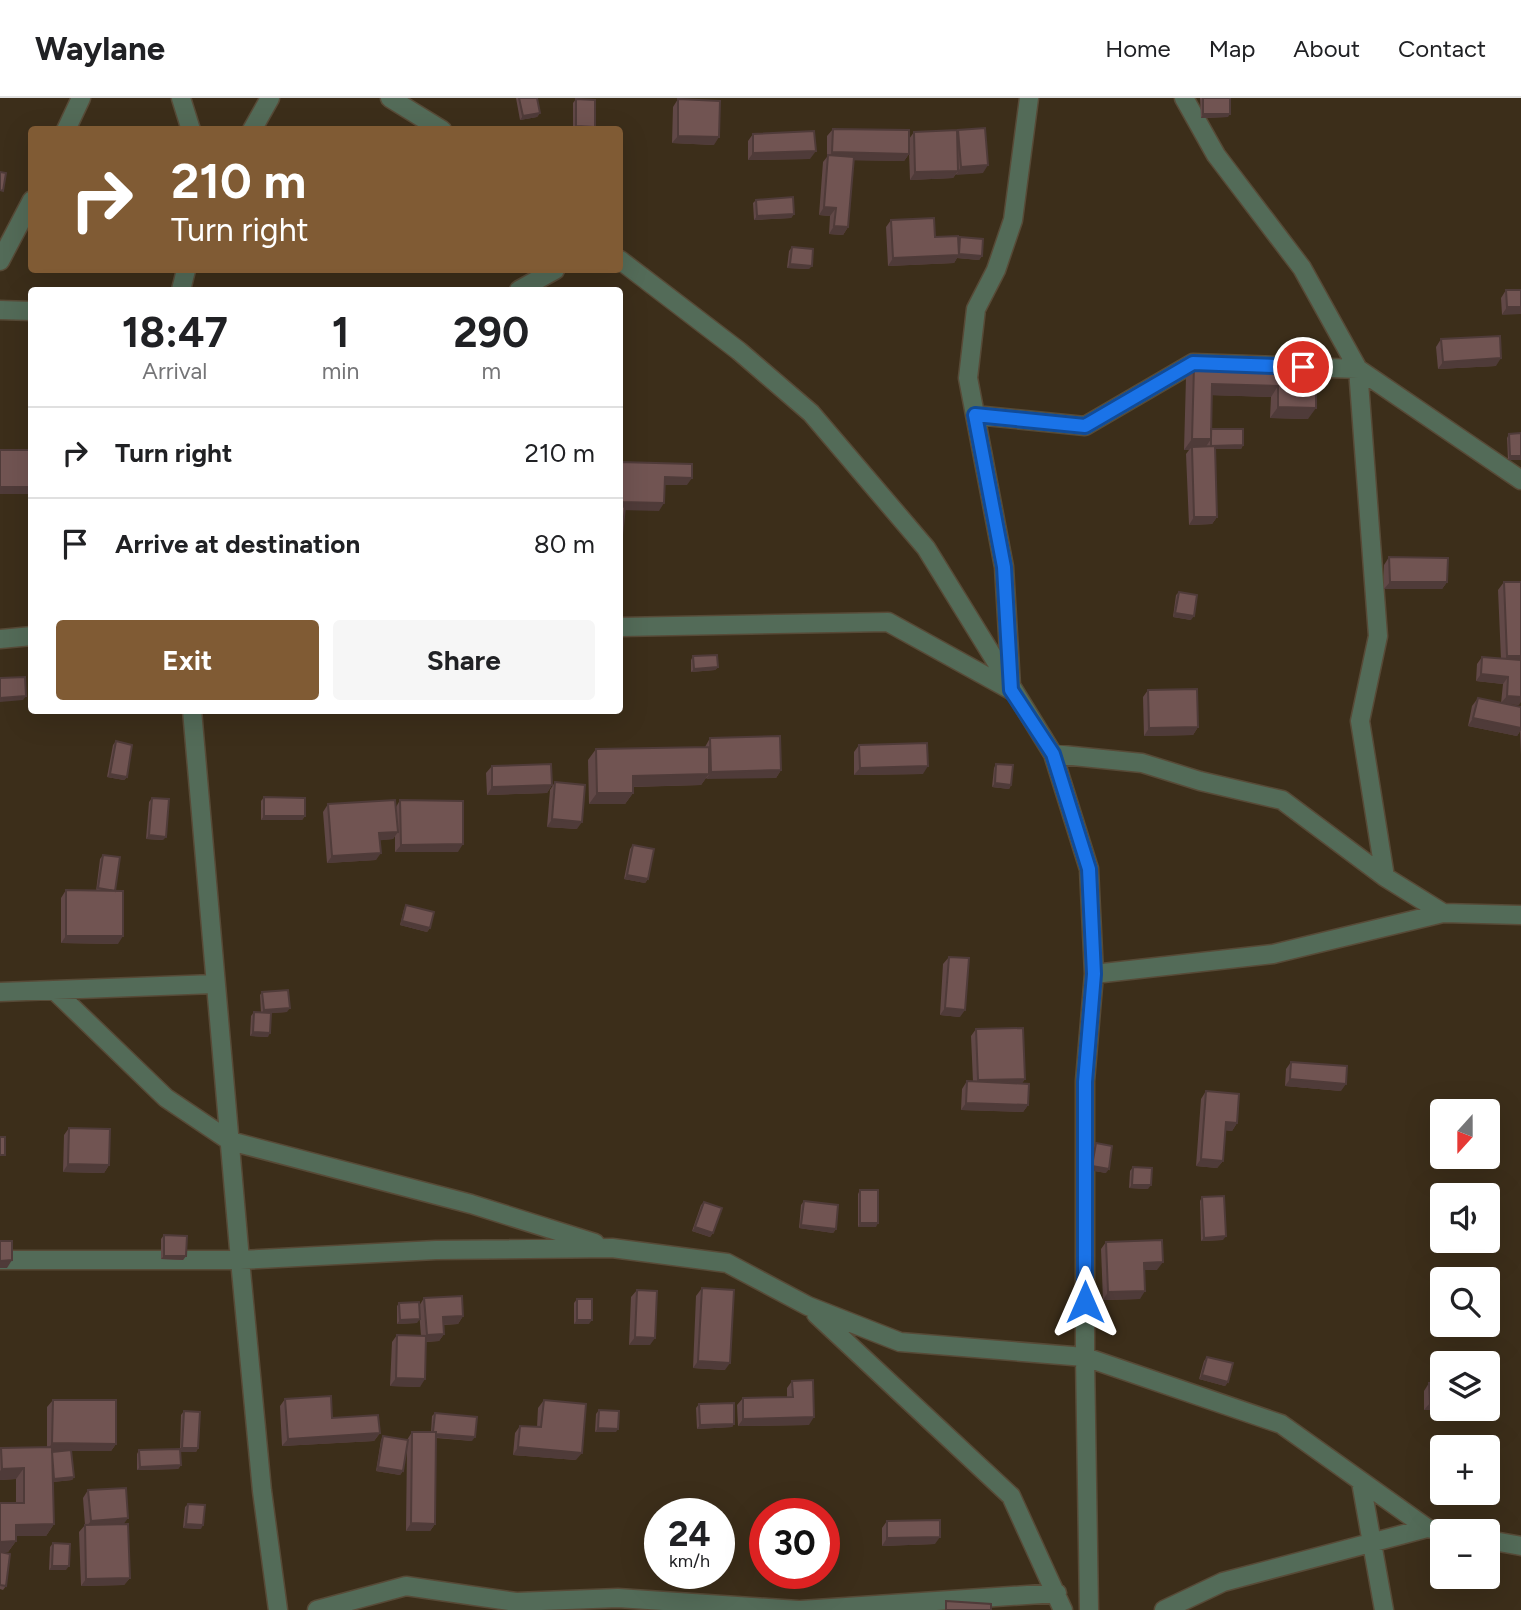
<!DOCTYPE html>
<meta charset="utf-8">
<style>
body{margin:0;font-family:Figtree,sans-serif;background:#f6f6f6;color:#202124;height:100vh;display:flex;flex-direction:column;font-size:26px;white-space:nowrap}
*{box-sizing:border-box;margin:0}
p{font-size:23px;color:#757577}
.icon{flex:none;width:38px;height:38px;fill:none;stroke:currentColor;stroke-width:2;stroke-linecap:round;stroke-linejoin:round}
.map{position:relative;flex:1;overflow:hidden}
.panel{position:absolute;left:28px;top:189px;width:595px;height:427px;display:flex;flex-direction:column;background:#fff;border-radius:7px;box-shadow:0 7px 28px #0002}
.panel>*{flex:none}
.hud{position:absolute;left:28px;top:28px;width:595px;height:147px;border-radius:7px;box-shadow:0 7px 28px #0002;background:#805b34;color:#fff;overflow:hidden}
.needle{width:46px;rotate:201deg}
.controls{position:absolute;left:1430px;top:1001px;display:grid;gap:14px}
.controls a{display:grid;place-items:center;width:70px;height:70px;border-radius:7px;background:#fff;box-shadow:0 7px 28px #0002;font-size:35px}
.speed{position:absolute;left:644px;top:1400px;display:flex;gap:14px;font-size:35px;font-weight:700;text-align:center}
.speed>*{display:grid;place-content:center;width:91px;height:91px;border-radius:50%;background:#fff;box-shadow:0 7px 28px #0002;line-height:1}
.speed small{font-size:18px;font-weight:400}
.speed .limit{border:10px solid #d22;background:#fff;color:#111}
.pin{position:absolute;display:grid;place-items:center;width:60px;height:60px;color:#fff;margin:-30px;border:4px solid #fff;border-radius:50%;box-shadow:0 2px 7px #0007}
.me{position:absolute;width:77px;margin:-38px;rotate:0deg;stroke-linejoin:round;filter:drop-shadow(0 0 5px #0008)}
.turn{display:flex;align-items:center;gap:24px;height:147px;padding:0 28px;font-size:32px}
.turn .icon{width:91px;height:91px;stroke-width:2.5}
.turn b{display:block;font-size:49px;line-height:60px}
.eta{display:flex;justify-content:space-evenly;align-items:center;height:119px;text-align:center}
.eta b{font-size:42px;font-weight:700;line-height:49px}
.action{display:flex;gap:14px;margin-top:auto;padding:14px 28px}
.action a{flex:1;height:80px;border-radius:7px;background:#805b34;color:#fff;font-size:28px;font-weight:700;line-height:80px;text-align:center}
.action a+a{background:#f6f6f6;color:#202124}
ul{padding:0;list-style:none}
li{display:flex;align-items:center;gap:21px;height:91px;padding:0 28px;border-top:2px solid #e0e0e0}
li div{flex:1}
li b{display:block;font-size:26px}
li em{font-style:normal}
header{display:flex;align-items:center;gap:42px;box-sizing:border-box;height:98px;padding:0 35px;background:#fff;border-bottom:2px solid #e0e0e0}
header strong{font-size:33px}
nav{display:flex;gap:38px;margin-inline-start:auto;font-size:24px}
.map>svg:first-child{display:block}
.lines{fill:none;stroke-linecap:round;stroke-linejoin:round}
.street-casing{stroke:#574a37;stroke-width:21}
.street{stroke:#536b58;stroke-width:18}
.wall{fill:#614847}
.shaded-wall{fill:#4f3b39}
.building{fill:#715452;stroke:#4f3b39;stroke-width:2}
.route-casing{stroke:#114b97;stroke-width:18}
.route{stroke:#1a73e8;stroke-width:12}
</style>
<header>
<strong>Waylane</strong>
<nav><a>Home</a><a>Map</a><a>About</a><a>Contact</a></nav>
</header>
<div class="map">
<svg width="1521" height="1512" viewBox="0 0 1521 1512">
<rect width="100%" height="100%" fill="#3c2e1a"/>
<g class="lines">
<g class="street-casing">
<path id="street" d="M181 0 191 32
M390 0 442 32
M1184 0 1216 57 1302 170 1358 271 1521 382
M66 32 81 0
M252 32 270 0
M620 162 739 253 811 315 926 450 1053 656 1089 771 1094 876 1085 983V1259L1089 1512
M0 163 32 102
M181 192 186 172
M519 192 555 172
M0 212 32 213
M975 317 1085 328 1193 265 1358 271 1378 538 1360 623 1385 779
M620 529 888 524 1011 592
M0 541 32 538
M1011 588 1004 469 968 280 976 211 996 172 1013 122 1029 0
M192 612 240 1162 262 1393 278 1512
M1053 656 1142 665 1200 683 1282 702 1385 779 1443 815
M1094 876 1273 856 1443 815 1521 817
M54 892 166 1000 230 1043 471 1106 595 1145
M0 894 214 886
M0 1162H240L436 1152 612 1150 727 1165 808 1208 900 1244 1085 1259 1281 1326 1427 1430 1442 1433
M816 1216 1011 1398 1063 1512
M1361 1384 1384 1512
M1488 1442 1521 1448
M317 1512 406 1488 516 1504 618 1500 798 1512
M801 1512 1057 1495
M1164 1512 1223 1484 1427 1430"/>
</g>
<use href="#street" class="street"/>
</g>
<path class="wall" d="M516 0H537L540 15 537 19 520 22Z
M1200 0H1230L1228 19 1201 20Z
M576 1 595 29 592 32H573V5Z
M678 1 714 47 672 45 673 9Z
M833 31 909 41 914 34H957L958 32 983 75 956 76 953 80 910 82 909 54V56L904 63 854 62 848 129 843 137 829 136 830 118 819 117 823 64 827 59V38Z
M753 36 810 61 748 62V43Z
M756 102 794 116 791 120 754 122 753 105Z
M891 122 935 139 958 142 960 139 982 158 979 162 957 160 954 165 888 168 886 129Z
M792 149 809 171 787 170 789 153Z
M1506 192H1521L1502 217 1501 200Z
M1441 241 1496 268 1438 271 1436 249Z
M1194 268 1316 271 1308 321 1270 320 1271 299 1212 297 1211 331 1243 347 1241 351H1215L1217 419 1212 426 1189 427 1186 356 1189 352H1184L1186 279Z
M1521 335V362H1508L1507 340 1509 336Z
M1389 459 1447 484 1442 491H1384V467Z
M1504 484 1519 607 1504 605 1521 609V657L1520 633 1517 638 1468 628 1472 608 1478 600 1501 605 1503 586 1476 583 1477 566 1482 559 1501 561 1498 492Z
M1179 494 1191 522 1173 519 1176 497Z
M693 558 718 569 715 572 691 574V562Z
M1148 592 1198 629 1193 637 1144 638 1143 599Z
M710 640 781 672 776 680H706L701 687 633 689V695L625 706H589L588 662 596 651 705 649Z
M116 643 127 679 124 682 107 679 113 647Z
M859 647 923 676 854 677V654Z
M996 666 1011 687 1009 691 992 689 994 670Z
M492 668 552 687 547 695 487 697 486 675Z
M555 684 577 731 547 729 550 692Z
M264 699 305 718 302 722H261V703Z
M152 700 163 742 146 741 149 704Z
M400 702 458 754H395V738L393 741 380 742 376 762 327 765 323 714 328 706 396 709Z
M633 747 648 781 645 785 624 781 630 751Z
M103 757 115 793 118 846 61 845V800L66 792 96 793 100 761Z
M406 807 430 830 427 834 400 827 404 811Z
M949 859 960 919 940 917 943 866Z
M262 894 287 914 269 915 268 939 250 938 251 918 254 914 261 915 260 897Z
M976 931 1025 981 1022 985 1028 1007 1023 1014 961 1012 962 991 967 983 973 984 971 938Z
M1291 964 1341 993 1285 988 1286 971Z
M1206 993 1237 1025 1232 1033 1225 1032 1223 1063 1217 1070 1196 1068 1201 1001Z
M69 1030 109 1067 104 1075 63 1074 64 1037Z
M1096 1045 1106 1075 1089 1072 1093 1049Z
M1133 1069 1148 1091 1129 1090 1130 1073Z
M860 1092 876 1129H858V1096Z
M1202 1099 1223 1142 1201 1143 1200 1103Z
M804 1103 836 1131 833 1135 799 1130 801 1107Z
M704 1104 713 1135 710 1139 692 1133 701 1107Z
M164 1137 186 1158 183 1162 161 1161V1141Z
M1106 1144 1157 1172H1144L1140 1201 1103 1202 1101 1151Z
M702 1190 725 1272 693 1270 696 1198Z
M637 1192 650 1247H629L631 1199Z
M424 1200 463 1218 458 1226 443 1227 444 1236 439 1243 426 1244 420 1289 390 1288 392 1244 397 1237 421 1238 419 1213 417 1225 397 1226V1208L399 1205 419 1208Z
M577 1201 589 1226H574V1205Z
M1207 1259 1228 1284 1225 1288 1199 1281 1204 1263Z
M792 1283 809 1327 738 1328 737 1307 743 1300 787 1299V1290Z
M1429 1285 1475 1311 1424 1312V1293Z
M285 1301 332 1320 380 1335 374 1343 282 1348 280 1308Z
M53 1302H116V1346L111 1353H71L74 1379 72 1382 53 1384 54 1426 46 1438H16V1443L8 1454H1L10 1456 6 1488 3 1492 0 1491V1405H16V1381L0 1382V1352L1 1350 47 1349V1309Z
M544 1302 576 1362 513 1357 515 1335 520 1328 537 1329 538 1310Z
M699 1306 734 1326 732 1329 697 1331 696 1310Z
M599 1312 616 1334H595L596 1316Z
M184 1313 198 1350 196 1354H180L181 1367 178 1371 137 1372V1356L139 1352 180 1351 181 1317Z
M435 1315 472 1343 436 1340 435 1426 430 1433H406L407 1348 403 1373 400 1377 376 1373 381 1342 383 1338 407 1342 412 1334H431L432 1318Z
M88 1392 124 1426 130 1480 124 1487 81 1488 79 1434 85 1427 83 1400Z
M188 1406 201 1431 183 1430 185 1409Z
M887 1423 935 1446 882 1448V1430Z
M53 1445 66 1472H49L50 1449Z"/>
<path class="shaded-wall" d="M540 15 537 19 520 22 523 18Z
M1203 16H1230L1228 19 1201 20Z
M576 28 595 29 592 32H573Z
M678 38 719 39 714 47 672 45Z
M816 53 810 61 748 62 753 55Z
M832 54 909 56 904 63 827 62Z
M988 67 983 75 956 77 961 69Z
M958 73 953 80 910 82 915 74Z
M824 109 836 110 830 118 819 117Z
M794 116 791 120 754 122 757 118Z
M834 128 848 129 843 137 829 136Z
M959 156 982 158 979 162 957 160 954 165 888 168 893 160Z
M790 166 812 168 809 171 787 170Z
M1507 209H1521V216L1502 217Z
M1501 260 1496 268 1438 271 1443 264Z
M1212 286 1278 288 1271 299 1205 297Z
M1278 309 1316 310 1308 321 1270 320Z
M1192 341H1211L1203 353 1192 349 1189 352H1184Z
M1243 347 1241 351H1208L1211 348Z
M1510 358H1521V362H1508Z
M665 379 692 380 687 387H659Z
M0 389H32V396H0Z
M620 404 664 405 659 413 620 412Z
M1194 419H1217L1212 426 1189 427Z
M1390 484H1447L1442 491H1384Z
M1175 515 1194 518 1191 522 1173 519Z
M1507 558H1521V565L1502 566Z
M718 569 715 572 691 574 694 571Z
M1481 576 1508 579 1503 586 1476 583Z
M26 598 23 602 0 604V600Z
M1507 598 1521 599V604L1519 607 1501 605Z
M1473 620 1521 630V632L1517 638 1468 628Z
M1198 629 1193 637 1144 638 1149 630Z
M928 668 923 676 854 677 860 670Z
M781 672 776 680 706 681 711 674Z
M110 676 127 679 124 682 107 679Z
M709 676 701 687 625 689 633 678Z
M995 685 1011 687 1009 691 992 689Z
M552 687 547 695 487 697 492 689Z
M597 695H633L625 706H589Z
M264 718H305L302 722H261Z
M552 721 582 724 577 731 547 729Z
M398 734 393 741 374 743 379 735Z
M149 737 166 739 163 742 146 741Z
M463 746 458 754H395L401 747Z
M381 755 376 762 327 765 332 758Z
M627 777 648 781 645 785 624 781Z
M402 823 430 830 427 834 400 827Z
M66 838H123L118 846 61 845Z
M290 910 287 914 261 916 264 912Z
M945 910 965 912 960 919 940 917Z
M253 934 270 935 268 939 250 938Z
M1025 981 1020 988 973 989 978 982Z
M1290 981 1346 986 1341 993 1285 988Z
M966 1005 1028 1007 1023 1014 961 1012Z
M1226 1024 1237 1025 1232 1033 1221 1032Z
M1201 1061 1223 1063 1217 1070 1196 1068Z
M68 1066 109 1067 104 1075 63 1074Z
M1092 1068 1109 1071 1106 1075 1089 1072Z
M1132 1087H1151L1148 1091 1129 1090Z
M860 1125H878L876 1129H858Z
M801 1127 836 1131 833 1135 799 1130Z
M695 1129 713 1135 710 1139 692 1133Z
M1226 1138 1223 1142 1201 1143 1204 1140Z
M164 1158H186L183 1162 161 1161Z
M12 1162 7 1170H0V1163Z
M1163 1164 1157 1172H1139L1144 1165Z
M1145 1193 1140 1201 1103 1202 1108 1194Z
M463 1218 458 1226 437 1227 443 1219Z
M420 1221 417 1225 397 1226 400 1222Z
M577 1222H592L589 1226H574Z
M444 1236 439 1243 421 1244 427 1237Z
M635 1239 655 1240 650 1247H629Z
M698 1263 730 1265 725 1272 693 1270Z
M1202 1277 1228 1284 1225 1288 1199 1281Z
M396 1280 425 1281 420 1289 390 1288Z
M1430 1305H1442V1311H1475L1424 1312Z
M814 1319 809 1327 738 1328 743 1321Z
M734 1326 732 1329 697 1331 700 1327Z
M598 1330 618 1331 616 1334H595Z
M380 1335 374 1343 282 1348 288 1341Z
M433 1335 475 1339 472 1343 431 1339Z
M52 1345 116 1346 111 1353H47Z
M518 1349 582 1355 576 1362 513 1357Z
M182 1350H198L196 1354H180Z
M181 1367 178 1371 137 1372 140 1369Z
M378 1369 403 1373 400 1377 376 1373Z
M24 1370 16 1381 0 1382V1373L2 1371Z
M74 1379 72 1382 52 1384 54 1381Z
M128 1420 123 1427 85 1430 91 1423Z
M411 1425 435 1426 430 1433H406Z
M54 1426 46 1438H8L16 1427Z
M186 1426 203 1427 201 1431 183 1430Z
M940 1439 935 1446 882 1448 887 1440Z
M16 1443 8 1454H0V1444Z
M52 1468H69L66 1472H49Z
M130 1480 124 1487 81 1488 86 1481Z"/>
<path class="building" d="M519 0H537L540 15 523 18Z
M1203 0H1230V16H1203Z
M576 1 595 2V29L576 28Z
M678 1 720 3 719 39 678 38Z
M985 30 988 67 961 69 958 32Z
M833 31 909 32V56L832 54Z
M957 32 958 73 915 74 914 34Z
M814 33 816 53 753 55V36Z
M828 57 854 59 848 129 834 128 836 110 824 109Z
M0 74 6 75 3 93 0 92Z
M793 99 794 116 757 118 756 102Z
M934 120 935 139 958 138 959 157 893 160 891 122Z
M960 139 983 141 982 158 959 156Z
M792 149 813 151 812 168 790 166Z
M1506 192H1521V209H1507Z
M1500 238 1501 260 1443 264 1441 241Z
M1194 268 1316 271V310L1278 309V288L1212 286 1211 341H1192Z
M1211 331H1243V347L1211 348Z
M1521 335V358H1510L1509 336Z
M1215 348 1217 419H1194L1192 349Z
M0 352H32V389H0Z
M620 364 692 366V380L665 379 664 405 620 404Z
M620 408 625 409 620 456Z
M1389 459 1448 460 1447 484H1390Z
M1504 484H1521V558H1507Z
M1179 494 1197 497 1194 518 1175 515Z
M717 557 718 569 694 571 693 558Z
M1482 559 1521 562V599L1507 598 1508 579 1481 576Z
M25 579 26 598 0 600V580Z
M1197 591 1198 629 1149 630 1148 592Z
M1478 600 1521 609V630L1473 620Z
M780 638 781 672 711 674 710 640Z
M116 643 132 647 127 679 110 676Z
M927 645 928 668 860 670 859 647Z
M709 649V676L633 678V695H597L596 651Z
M551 666 552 687 492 689V668Z
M996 666 1013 667 1011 687 995 685Z
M555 684 585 687 582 724 552 721Z
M264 699 305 700V718H264Z
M152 700 169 701 166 739 149 737Z
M395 702 398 734 379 735 381 755 332 758 328 706Z
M400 702 463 703V746L401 747Z
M633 747 654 751 648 781 627 777Z
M103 757 120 759 115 793 98 790Z
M66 792 123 793V838H66Z
M406 807 434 814 430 830 402 823Z
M949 859 969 860 965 912 945 910Z
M288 892 290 910 264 912 262 894Z
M254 914 271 915 270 935 253 934Z
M1023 930 1025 981 978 982 976 931Z
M1291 964 1347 968 1346 986 1290 981Z
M967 983 1029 986 1028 1007 966 1005Z
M1206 993 1239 996 1237 1025 1226 1024 1223 1063 1201 1061Z
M69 1030 110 1031 109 1067 68 1066Z
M0 1039H5V1057H0Z
M1096 1045 1112 1048 1109 1071 1092 1068Z
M1133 1069 1152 1070 1151 1087H1132Z
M860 1092H878V1125H860Z
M1224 1098 1226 1138 1204 1140 1202 1099Z
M804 1103 838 1107 836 1131 801 1127Z
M704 1104 722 1110 713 1135 695 1129Z
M164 1137 187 1138 186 1158H164Z
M1162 1142 1163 1164 1144 1165 1145 1193 1108 1194 1106 1144Z
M0 1143H12V1162L0 1163Z
M702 1190 734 1192 730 1265 698 1263Z
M637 1192 657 1193 655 1240 635 1239Z
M462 1198 463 1218 443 1219 444 1236 427 1237 424 1200Z
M577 1201H592V1222H577Z
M419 1204 420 1221 400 1222 399 1205Z
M397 1237 426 1238 425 1281 396 1280Z
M1207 1259 1233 1265 1228 1284 1202 1277Z
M813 1282 814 1319 743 1321V1300L793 1299 792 1283Z
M1429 1285H1442V1305H1430Z
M331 1298 332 1320 378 1317 380 1335 288 1341 285 1301Z
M53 1302H116V1346L52 1345Z
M544 1302 586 1306 582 1355 518 1349 520 1328 541 1329Z
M734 1305V1326L700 1327 699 1306Z
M599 1312 619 1313 618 1331 598 1330Z
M184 1313 200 1314 198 1350H182Z
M435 1315 477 1319 475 1339 436 1336V1334H433Z
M412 1334H436L435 1426 411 1425Z
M383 1338 408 1342 403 1373 378 1369Z
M52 1349 54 1426 16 1427V1443L0 1444V1405H24V1370L2 1371 1 1350Z
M180 1351 181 1367 140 1369 139 1352Z
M71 1352 74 1379 54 1381 52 1354Z
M126 1390 128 1420 91 1423 88 1392Z
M188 1406 205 1407 203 1427 186 1426Z
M940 1422V1439L887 1440V1423Z
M128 1426 130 1480 86 1481 85 1427Z
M53 1445 70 1446 69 1468H52Z
M0 1454 10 1456 6 1488 0 1487Z
M946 1503 991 1506V1512H946Z"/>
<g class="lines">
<g class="route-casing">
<path id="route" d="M1085 1204V984L1094 876 1089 771 1053 656 1011 592 1004 469 975 317 1085 328 1193 265 1303 269"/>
</g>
<use href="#route" class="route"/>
</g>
</svg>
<div class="controls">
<a><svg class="needle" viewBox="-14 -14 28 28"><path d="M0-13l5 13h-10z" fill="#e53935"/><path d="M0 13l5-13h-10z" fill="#757577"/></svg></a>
<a><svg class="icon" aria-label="sound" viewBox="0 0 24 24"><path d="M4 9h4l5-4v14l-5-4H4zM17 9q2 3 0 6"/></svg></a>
<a><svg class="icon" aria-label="search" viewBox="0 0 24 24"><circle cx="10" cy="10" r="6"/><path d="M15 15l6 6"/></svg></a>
<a><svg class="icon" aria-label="layers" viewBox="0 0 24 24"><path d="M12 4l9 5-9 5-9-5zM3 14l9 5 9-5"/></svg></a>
<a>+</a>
<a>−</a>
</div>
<div class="speed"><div>24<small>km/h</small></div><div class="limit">30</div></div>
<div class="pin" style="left:1303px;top:269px;background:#d93025"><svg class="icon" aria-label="arrive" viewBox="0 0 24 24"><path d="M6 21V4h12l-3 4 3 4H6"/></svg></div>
<svg class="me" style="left:1085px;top:1204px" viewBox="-20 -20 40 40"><path d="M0-17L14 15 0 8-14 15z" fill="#1a73e8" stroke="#fff" stroke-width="4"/></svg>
<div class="hud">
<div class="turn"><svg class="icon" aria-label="right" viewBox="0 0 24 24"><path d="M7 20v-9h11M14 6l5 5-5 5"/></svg><div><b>210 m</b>Turn right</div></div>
</div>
<section class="panel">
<div class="eta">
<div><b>18:47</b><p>Arrival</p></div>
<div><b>1</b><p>min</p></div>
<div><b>290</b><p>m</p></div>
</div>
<ul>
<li><svg class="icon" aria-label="right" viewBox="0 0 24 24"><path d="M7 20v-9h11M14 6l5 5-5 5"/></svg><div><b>Turn right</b></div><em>210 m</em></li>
<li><svg class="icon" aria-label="arrive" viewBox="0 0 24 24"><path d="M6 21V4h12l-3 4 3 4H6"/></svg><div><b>Arrive at destination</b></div><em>80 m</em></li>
</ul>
<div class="action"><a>Exit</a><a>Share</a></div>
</section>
</div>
